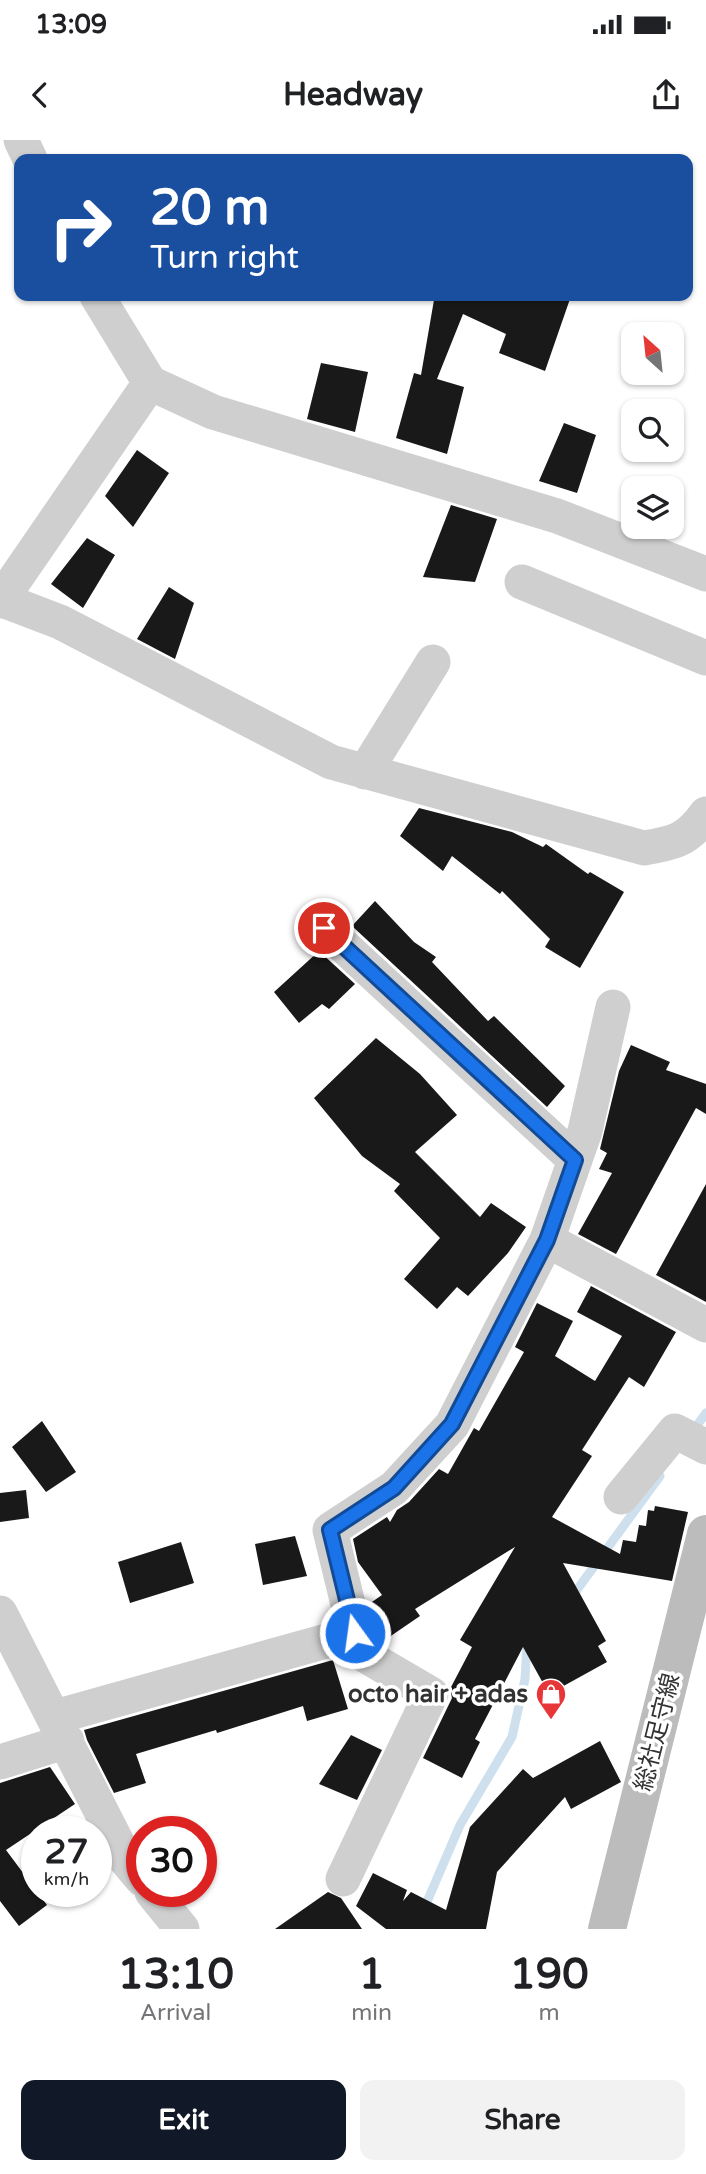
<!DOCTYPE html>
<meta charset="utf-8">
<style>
body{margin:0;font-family:"Varela Round","Noto Sans JP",sans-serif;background:#f2f2f2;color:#202124;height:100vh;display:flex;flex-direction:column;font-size:26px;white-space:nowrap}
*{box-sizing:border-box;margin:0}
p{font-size:23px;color:#757577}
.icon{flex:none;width:38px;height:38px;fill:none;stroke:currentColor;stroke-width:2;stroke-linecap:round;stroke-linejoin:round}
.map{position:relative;height:1789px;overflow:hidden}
.side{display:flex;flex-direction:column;background:#fff;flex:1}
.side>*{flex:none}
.top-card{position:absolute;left:14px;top:14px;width:679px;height:147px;border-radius:14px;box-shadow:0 2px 5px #0004;background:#1a4fa0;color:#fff;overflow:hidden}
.needle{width:46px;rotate:333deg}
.fabs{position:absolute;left:621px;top:182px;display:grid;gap:14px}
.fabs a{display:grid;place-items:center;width:63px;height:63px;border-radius:14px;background:#fff;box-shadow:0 2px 5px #0004;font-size:35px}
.speed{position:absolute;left:21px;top:1676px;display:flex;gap:14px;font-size:35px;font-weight:700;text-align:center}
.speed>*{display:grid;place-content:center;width:91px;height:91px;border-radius:50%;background:#fff;box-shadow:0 2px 5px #0004;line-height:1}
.speed small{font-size:18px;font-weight:400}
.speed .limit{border:10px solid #d22;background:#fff;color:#111}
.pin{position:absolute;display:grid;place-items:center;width:60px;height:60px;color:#fff;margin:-30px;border:4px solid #fff;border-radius:50%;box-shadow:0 2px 7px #0007}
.me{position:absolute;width:77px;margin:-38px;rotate:346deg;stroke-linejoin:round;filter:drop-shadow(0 0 5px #0008)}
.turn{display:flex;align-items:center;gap:24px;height:147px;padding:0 21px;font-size:32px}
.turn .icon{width:91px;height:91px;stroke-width:2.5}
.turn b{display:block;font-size:49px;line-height:60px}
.eta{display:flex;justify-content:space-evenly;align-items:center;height:119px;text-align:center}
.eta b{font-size:42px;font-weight:800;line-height:49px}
.button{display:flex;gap:14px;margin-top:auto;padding:14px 21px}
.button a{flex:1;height:80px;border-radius:14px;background:#111827;color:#fff;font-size:28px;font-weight:800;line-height:80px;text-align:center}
.button a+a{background:#f2f2f2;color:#202124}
.status{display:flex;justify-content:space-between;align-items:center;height:49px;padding:0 35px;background:#fff;direction:ltr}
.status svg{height:19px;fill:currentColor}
header{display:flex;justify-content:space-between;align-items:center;height:91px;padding:0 21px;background:#fff;font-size:32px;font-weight:800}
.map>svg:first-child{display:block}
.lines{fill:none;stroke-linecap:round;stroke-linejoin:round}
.stream{stroke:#cee0ee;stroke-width:9}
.building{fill:#191919}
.minor{stroke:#cfcfcf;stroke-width:35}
.secondary{stroke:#bcbcbc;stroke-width:38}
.route-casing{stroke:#114b97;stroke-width:18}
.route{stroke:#1a73e8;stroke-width:12}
.labels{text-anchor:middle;stroke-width:7;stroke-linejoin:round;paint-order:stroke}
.poi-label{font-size:24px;font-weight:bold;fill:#323232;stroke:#fff;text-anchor:end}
.street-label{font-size:24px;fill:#323232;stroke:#fff}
</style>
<div class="status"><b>13:09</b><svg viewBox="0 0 49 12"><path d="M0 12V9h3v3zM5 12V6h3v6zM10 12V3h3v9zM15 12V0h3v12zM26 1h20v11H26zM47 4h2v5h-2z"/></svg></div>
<header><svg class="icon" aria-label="back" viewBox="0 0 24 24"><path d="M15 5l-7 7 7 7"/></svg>Headway<svg class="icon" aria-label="share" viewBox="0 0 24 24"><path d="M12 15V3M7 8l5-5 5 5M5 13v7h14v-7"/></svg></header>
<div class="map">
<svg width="706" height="1789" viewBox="0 0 706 1789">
<rect width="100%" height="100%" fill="#fff"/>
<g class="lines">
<path class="stream" d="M693 1291 706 1273
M571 1458 660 1336
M423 1771 460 1685 512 1597 525 1539 527 1504"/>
</g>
<path class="building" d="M425 156H571L545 231 499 213 506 194 463 174 437 239 464 247 447 314 396 298 414 233 421 235 434 160Z
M321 223 368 232 355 292 307 279Z
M564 283 596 295 577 353 539 341Z
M137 310 169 333 133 387 105 356Z
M451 365 497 379 475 442 423 437Z
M87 398 115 415 83 468 51 444Z
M169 447 194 463 175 519 137 499Z
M419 668 512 692 543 707 546 704 588 734 590 732 624 752 580 828 545 807 550 799 502 751 500 754 452 716 443 731 400 696Z
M375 761 414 802 436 817 432 822 488 881 494 876 565 946 547 967 352 786Z
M319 811 355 844 329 869 322 864 299 883 274 852Z
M376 898 420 934 457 975 415 1012 480 1077 491 1063 526 1087 508 1113 468 1156 457 1147 437 1169 404 1139 440 1098 394 1051 400 1044 362 1016 314 958Z
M631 905 670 922 666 930 706 944V974L696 968 616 1114 578 1094 612 1033 599 1029 607 1013 600 1009 619 931Z
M706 1044V1162L656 1135Z
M591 1146 676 1192 644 1247 629 1237 582 1310 592 1316 552 1377 620 1414 623 1400 636 1402 639 1385 646 1386 648 1370 654 1371 655 1366 688 1372 672 1441 563 1423 606 1501 598 1506 607 1522 549 1554 523 1507 475 1599 480 1602 462 1638 423 1618 452 1558 450 1549 472 1507 460 1500 515 1407 415 1469 420 1476 382 1502 374 1486 369 1464 382 1455 358 1422 353 1399 387 1377 390 1382 397 1370 409 1362 439 1329 448 1334 474 1288 479 1291 524 1212 515 1207 537 1163 573 1181 555 1216 595 1241 622 1196 577 1172Z
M42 1281 76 1332 46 1352 12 1307Z
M26 1350 29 1378 0 1382V1353Z
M295 1396 307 1436 263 1445 255 1404Z
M181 1402 194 1443 130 1463 118 1422Z
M333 1520 348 1569 307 1581 303 1566 217 1593 216 1590 136 1614 146 1643 114 1653 87 1600 84 1590Z
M351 1595 382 1610 357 1660 319 1644Z
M600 1601 621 1642 571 1669 565 1657 497 1732 486 1789H386L356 1766 373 1733 407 1750 403 1761 411 1752 446 1770 470 1687 523 1629 533 1638Z
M50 1627 75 1664 6 1710 47 1765 19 1786 0 1761V1643Z
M328 1752 341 1758 362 1789H275Z"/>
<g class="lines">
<path class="minor" d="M21 0 30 19
M97 156 150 243 213 272 557 376 706 434
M522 442 706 518
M0 459 60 482 331 622 644 708C674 703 688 700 706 674
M0 461 150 243
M365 632 433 522
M324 788 575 1020
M547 1100 706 1185
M621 1357 675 1291 706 1307
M0 1473 126 1720 142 1739
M55 1577 355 1493
M0 1622 67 1601
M343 1739 431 1554 366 1516 355 1493 330 1390 394 1348 452 1285 547 1100 585 991 613 867
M152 1752 182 1789"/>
<path class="secondary" d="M607 1789 706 1394"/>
</g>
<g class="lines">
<g class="route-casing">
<path id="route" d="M324 788 575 1020 547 1100 452 1284 394 1348 330 1390 355 1493"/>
</g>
<use href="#route" class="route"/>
</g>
<defs>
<g id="shop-pin" transform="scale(1.575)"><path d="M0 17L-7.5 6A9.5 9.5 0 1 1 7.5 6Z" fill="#e83538" stroke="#fff"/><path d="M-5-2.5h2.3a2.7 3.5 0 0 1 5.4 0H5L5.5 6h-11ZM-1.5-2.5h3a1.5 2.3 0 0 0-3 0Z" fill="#fff"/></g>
</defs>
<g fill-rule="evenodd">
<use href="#shop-pin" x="551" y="1554"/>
</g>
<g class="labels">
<g class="poi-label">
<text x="528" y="1562">octo hair + adas</text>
</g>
<g class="street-label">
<text transform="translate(657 1592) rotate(-76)" y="8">総社足守線</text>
</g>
</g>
</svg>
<div class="fabs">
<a><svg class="needle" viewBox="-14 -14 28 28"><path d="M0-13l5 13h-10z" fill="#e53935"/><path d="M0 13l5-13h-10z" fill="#757577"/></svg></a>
<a><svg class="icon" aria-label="search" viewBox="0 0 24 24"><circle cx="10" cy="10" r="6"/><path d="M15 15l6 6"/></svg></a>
<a><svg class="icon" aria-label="layers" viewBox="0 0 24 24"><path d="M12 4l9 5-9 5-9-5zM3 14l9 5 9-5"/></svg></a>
</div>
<div class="speed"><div>27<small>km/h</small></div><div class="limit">30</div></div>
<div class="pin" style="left:324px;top:788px;background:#d93025"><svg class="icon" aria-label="arrive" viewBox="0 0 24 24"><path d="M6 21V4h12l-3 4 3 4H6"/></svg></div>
<svg class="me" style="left:355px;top:1493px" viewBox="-20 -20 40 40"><circle r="17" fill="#1a73e8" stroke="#fff" stroke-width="3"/><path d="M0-11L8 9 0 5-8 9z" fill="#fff"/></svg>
<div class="top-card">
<div class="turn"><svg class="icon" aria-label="right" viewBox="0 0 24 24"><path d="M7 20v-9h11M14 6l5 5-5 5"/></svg><div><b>20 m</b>Turn right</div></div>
</div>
</div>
<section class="side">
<div class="eta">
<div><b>13:10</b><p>Arrival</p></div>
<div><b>1</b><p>min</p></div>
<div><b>190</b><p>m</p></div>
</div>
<div class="button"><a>Exit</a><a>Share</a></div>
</section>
